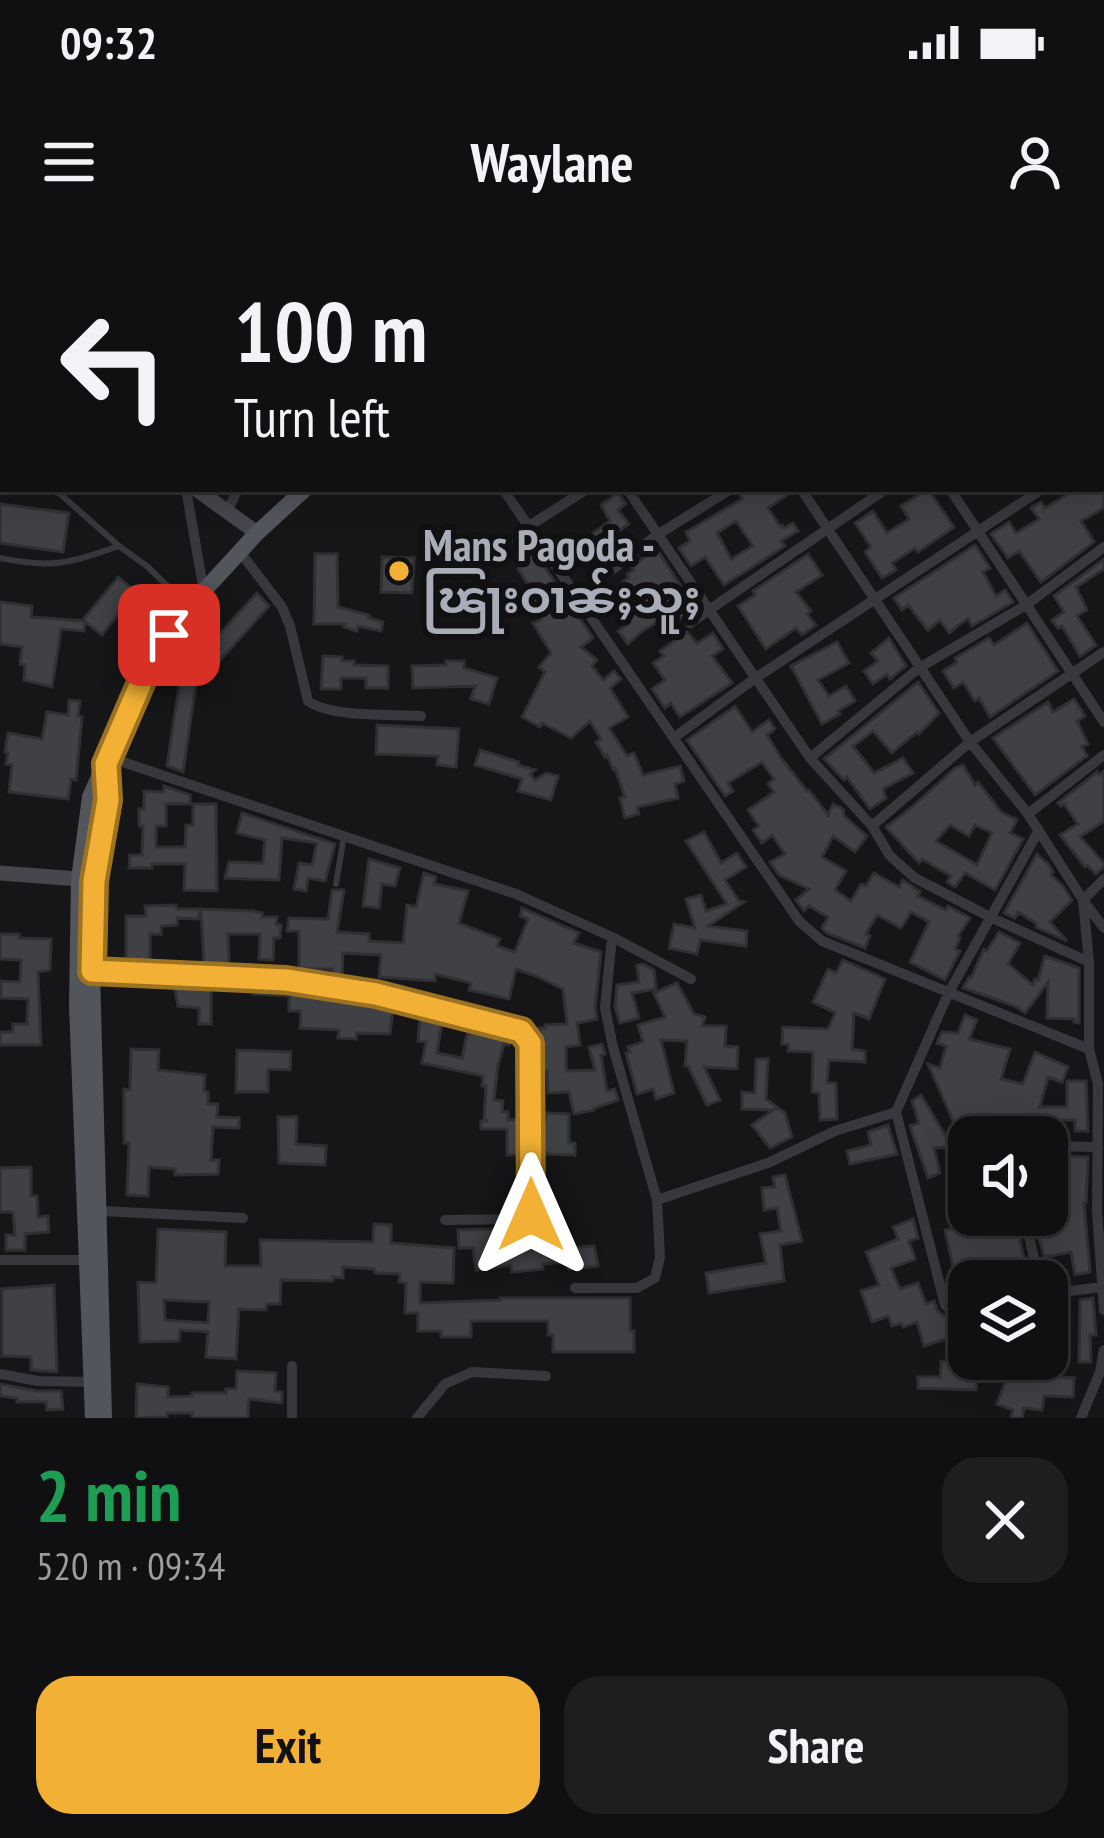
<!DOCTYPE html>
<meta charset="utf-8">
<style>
body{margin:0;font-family:"PT Sans Narrow","Noto Sans Myanmar",sans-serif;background:#1e1e20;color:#f1f3f6;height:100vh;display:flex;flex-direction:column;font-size:45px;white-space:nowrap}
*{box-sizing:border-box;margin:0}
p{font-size:39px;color:#9c9d9f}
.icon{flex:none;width:66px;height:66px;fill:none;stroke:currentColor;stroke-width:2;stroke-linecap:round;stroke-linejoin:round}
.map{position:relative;height:1178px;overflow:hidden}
.sheet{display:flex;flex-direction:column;background:#101012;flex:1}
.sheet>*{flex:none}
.banner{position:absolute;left:0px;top:0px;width:1104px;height:252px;box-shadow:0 6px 30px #0003,0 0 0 3px #303032;background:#101012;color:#f1f3f6;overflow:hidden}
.buttons{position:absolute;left:948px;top:876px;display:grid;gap:24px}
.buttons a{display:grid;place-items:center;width:120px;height:120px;border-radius:24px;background:#101012;box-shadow:0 6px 30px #0003,0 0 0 3px #303032;font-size:60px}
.pin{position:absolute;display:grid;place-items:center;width:102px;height:102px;color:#fff;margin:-51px;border-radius:24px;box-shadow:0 6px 18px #0006}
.me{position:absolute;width:132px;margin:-66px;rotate:0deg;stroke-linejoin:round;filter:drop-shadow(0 0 9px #0008)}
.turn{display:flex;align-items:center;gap:42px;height:252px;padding:0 36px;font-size:54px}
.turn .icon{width:156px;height:156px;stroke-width:2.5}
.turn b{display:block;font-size:84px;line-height:102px}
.round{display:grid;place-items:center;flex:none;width:126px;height:126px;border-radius:36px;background:#1e1e20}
.summary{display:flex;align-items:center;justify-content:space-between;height:204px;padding:0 36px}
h1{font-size:72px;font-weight:600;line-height:90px;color:#1e9e55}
.button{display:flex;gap:24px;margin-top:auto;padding:24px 36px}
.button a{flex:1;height:138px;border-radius:36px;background:#f2b134;color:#111;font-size:48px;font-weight:600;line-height:138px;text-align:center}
.button a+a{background:#1e1e20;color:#f1f3f6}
.status{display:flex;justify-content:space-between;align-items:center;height:84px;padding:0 60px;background:#101012;direction:ltr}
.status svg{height:33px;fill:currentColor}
header{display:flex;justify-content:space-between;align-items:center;height:156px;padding:0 36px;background:#101012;font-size:54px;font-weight:600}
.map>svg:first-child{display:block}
.building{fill:#404145;stroke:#303034;stroke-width:3;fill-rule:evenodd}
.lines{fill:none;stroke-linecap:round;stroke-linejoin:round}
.lane{stroke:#37383d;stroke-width:6}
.street{stroke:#37383d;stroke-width:10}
.secondary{stroke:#45474d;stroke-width:15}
.primary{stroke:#53555c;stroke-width:16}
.route-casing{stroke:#9d7322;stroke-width:30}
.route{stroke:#f2b134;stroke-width:21}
.poi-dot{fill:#f2b134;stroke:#111113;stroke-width:4.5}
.labels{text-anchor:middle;stroke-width:12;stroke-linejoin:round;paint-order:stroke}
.poi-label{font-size:45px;font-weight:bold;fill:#a8adb8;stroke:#111113;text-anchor:start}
</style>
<div class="status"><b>09:32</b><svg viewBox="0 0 49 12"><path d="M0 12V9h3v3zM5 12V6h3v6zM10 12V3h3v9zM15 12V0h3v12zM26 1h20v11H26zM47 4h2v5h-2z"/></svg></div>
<header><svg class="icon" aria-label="menu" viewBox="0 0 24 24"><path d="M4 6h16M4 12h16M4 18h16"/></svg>Waylane<svg class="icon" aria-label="person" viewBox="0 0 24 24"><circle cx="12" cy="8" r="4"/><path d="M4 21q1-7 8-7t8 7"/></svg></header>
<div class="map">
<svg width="1104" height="1178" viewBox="0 0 1104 1178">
<rect width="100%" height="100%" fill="#161618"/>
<path class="building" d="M749 249H791L792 252 768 268 780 286 782 285 784 288 793 283 798 291 781 301 785 306 724 345 705 317 691 326 679 308 690 301 686 292 742 259 740 255ZM736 281 753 306 731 319 717 293Z
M928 249 954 287 918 312 915 308 892 323 896 330 882 338 865 312 871 307 855 283 873 271 887 293 909 279 901 266Z
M1076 249H1104V268L1081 281 1094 302 1041 342 1019 311 1008 318 991 294 1009 282 1016 293 1039 279 1031 268 1041 262 1045 268Z
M618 253 626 264 618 270 629 284 617 292 623 304 608 315 592 294 610 281 601 265Z
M0 264 69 273 63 312 0 303Z
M522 294 593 398 581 407 597 420 592 426 603 440 614 431 621 439 610 448 628 477 609 488 627 516 634 513 643 535 680 526 684 541 675 544 678 558 637 567 639 574 625 578 620 558 625 557 615 528 613 529 607 515 605 517 596 502 601 499 590 481 571 498 542 483 540 487 522 477 545 432 539 427 551 413 533 383 540 380 528 362 536 357 518 329 526 324 512 300Z
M975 305 990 328 983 332 996 356 1005 350 1013 362 972 386 968 378 949 393 940 380 928 390 908 365 902 370 894 358Z
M656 308 695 368 680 379 675 371 641 392 628 404 618 391 630 382 608 354 629 337 627 334 634 330 632 327Z
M315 314H337L338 367 369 375 368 378 383 382 381 391 358 386 357 391 344 387 345 384H314Z
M808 314 822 335 796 352 811 371 807 374 816 385 802 395 796 388 766 409 738 366 755 355 753 351Z
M382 317 414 318 412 353 381 352Z
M1104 319V329L1076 347 1087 370 1077 376 1096 405 1080 416 1062 386 1058 388 1052 380 1064 372 1054 356Z
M118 337 136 352 102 395 83 380Z
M257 353 269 366 204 438 190 426Z
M0 362 32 366 31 377 85 381 84 391 61 389 52 447 24 440 25 425 20 424 22 407 0 404Z
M1027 383 1058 431 990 477 979 458 975 461 963 442 954 448 943 431 957 422 955 418 989 398 994 405Z
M687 392 697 403 713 393 723 409 712 416 732 443 680 477 671 463 665 468 652 449 665 440 653 423 664 416 660 411Z
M889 398 906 426 890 439 887 434 873 444 864 431 878 421 871 413Z
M837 402 849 423 818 440 829 456 846 446 855 461 838 471 840 474 822 484 791 426Z
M323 416 342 417V421H354V425L388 426V448H366V438H341V449H321Z
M446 421H464V428L497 438 489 464 471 459 475 446 413 448 412 426 446 425Z
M180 440 196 443 183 532 167 526Z
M918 442 939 473 919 494 917 492 892 513 873 491 853 506 874 533 903 518 913 533 883 549 886 558 870 569 847 537 844 540 824 519Z
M1074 459 1085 476 1077 481 1088 504 1082 507 1087 516 1035 555 993 498 1048 462 1053 472Z
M69 460 80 461 78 476 82 477 76 540 71 539 68 559 9 552 12 525 6 524 8 513 5 512 8 493 42 499 47 472 68 475Z
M735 466 752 492 769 480 775 489 767 495 781 518 807 551 809 550 828 575 833 564 843 569 844 576 867 596 855 612 833 596 822 617 846 631 835 650 851 661 861 644 866 646 874 633 899 647 903 640 920 652 918 656 946 670 948 666 970 678 958 696 960 698 955 709 960 711 945 740 910 722 929 682 911 672 901 688 877 675 866 694 870 696 865 708 827 693 822 688 828 677 809 666 804 671 796 660 809 649 779 635 770 622 785 614 772 595 762 603 753 590 759 586 748 570 774 552 768 544 774 539 762 522 728 543 733 551 725 556 687 500Z
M377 485 459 489 456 527 437 525 438 516 376 514Z
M480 510 519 522 518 525 535 530 530 534 535 540 546 533 558 536 551 560 518 551 522 539 475 525Z
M963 525 975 545 978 542 1001 572 1017 580 1010 593 1023 599 995 650 965 633 955 647 947 642 951 636 922 619 919 623 886 587 912 567 955 528ZM950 585 969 596 975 585 992 593 977 625 936 601Z
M1104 531V581L1080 597 1104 623V627L1096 634 1087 625 1085 627 1060 595 1078 584 1064 564 1061 566 1058 563 1097 532 1099 535Z
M164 546 190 555V564H166V586H156V607H185L186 585H193V564H216L217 651 184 650 185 624H152V628H129L130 615H142L143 586H139V569H144V551L164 552Z
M242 573 335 604 325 641 308 638 306 651 294 649 299 623 312 625 317 603 282 598 279 640 225 638 229 622 263 623 265 600 237 593Z
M704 592 721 623 737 613 746 627 725 640 739 661 744 662 708 686 747 691 746 706 700 700 697 714 669 708 674 684 695 688 686 659 701 655 706 671 727 664 686 601Z
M1037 614 1048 624 1053 632 1051 635 1062 645 1072 660 1050 682 1067 701 1036 687 1037 684 1018 672 1015 678 1004 673Z
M369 619 400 628 395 646 382 644 379 668 363 666Z
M424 633 436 637 434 644 468 651 459 683 500 699 497 706 515 712 528 679 520 676 522 668 579 693 574 703 601 712 595 767 597 779 577 783 580 805 566 807V828L567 831 595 830 589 807 602 804 605 814 601 815 607 851 615 849 618 860 594 868V870L574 874 569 852 548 853 547 831H541L540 788H545V785L567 784 563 749 536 736 516 729 509 759 469 750 471 743 435 734V741L379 737 381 715 343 713 342 740 332 738V729H299V691H287L289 678 328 679 332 650H344L337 692 369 694V701L403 703 407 665 416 667Z
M176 665 177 669H200L199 679 177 678V685L161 686V694H150V724L126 723V676H146L145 666Z
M201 669 253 671 262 673V677H277L276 684 281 685 280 698H274L273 720 259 719 260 694H228L229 725H204Z
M999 692 1020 703 1008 724 1033 745 1035 739 1038 740 1045 716 1079 728V783L1074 782V779L1047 778 1048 742 1025 773 1015 766 963 748 969 737 971 738 984 709 987 711Z
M0 694H19V698L51 699 50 730 38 732 41 805H0V792H13V784H27L28 759 1 758V741L20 742 21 720 0 719Z
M843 720 885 739 869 779 854 773 852 809 865 811V822L829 820 827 843H836L837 879 820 880 819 853 812 852 813 812 788 811 789 804H782L783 787 828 789 835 773 813 762 828 729 836 733Z
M643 724 654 730 656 749 632 753 639 778 620 783 615 767 617 745 639 742 637 725Z
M677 743 694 774 705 777 702 786H726L725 806 738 807 737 829 704 827 720 860 707 865 688 826H685L687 801 661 800 674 853 656 859 653 849 637 854 626 813 630 812 628 807 643 802 638 785 665 777 654 753Z
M174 745 211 746V784H199V768L178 766Z
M253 748 285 750 393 769 390 794 357 793 356 799 338 798 339 790 300 788 301 771H289V756L253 754Z
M965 775 977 780 969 799 1010 809 1001 839 1023 844 1035 812 1068 827 1062 842 1048 837 1040 867H1067V841H1086L1088 891H1075V880H1053V890L975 889V897H969V917L928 824 940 828 946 806 937 803 942 792 958 793Z
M420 776 442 781 437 813 462 818 467 794H470L471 789 510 798 509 805 504 804 498 825 494 860 503 861 502 872H508V880L520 879 521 915H507V889H481V881H488L484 880 486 846H482L483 836 422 823 426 802 418 801Z
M131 809 159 810 158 830 205 835 204 851 208 852V864H218L217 877 239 878V888L213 887 211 920H219L218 934 175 935V929L149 927 148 956 127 955 129 903H124V849L130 850Z
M237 810 291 812 290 830 268 829V852H236Z
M756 819H768L766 859 785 873 792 897 770 908 752 885 773 870 742 869V852L755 853Z
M921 855 952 907 934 908 940 933 928 938 910 886 919 883 912 861Z
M546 873 569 874V903H575V915L544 914 545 912H540Z
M278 877H297L296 904 326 906 325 925 279 923Z
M888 885 897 914 850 924 847 911 871 905 868 892Z
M1047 916 1088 917 1086 963H1084L1090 1032 1075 1035 1071 1012 1044 1017 1038 994 1029 990 1023 994 1020 1001 1029 1041H1016L1015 1035 987 1041H969V1048L958 1050 945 990 967 986 965 975H976L978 984 1028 978 1027 975H1047Z
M31 927V956H37L38 977 48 976 49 992 25 994V1010H6V995H15L13 972H0V928Z
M785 935 802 1001 780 1005 784 1041 709 1053 706 1033 766 1023 760 994 781 991 777 968 764 970 762 948 775 947 773 937Z
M913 979 918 998 909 1001 915 1019 891 1028 900 1049 918 1043 926 1064 934 1061 938 1071 950 1081 965 1080 969 1097V1119H1017L1014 1131 1031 1132V1135L1074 1138 1073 1157 1044 1156 1042 1170 1024 1168 1022 1178H1011L1013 1170 997 1164 1005 1142 977 1134 976 1150 918 1148V1137H940L941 1121 958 1122 952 1097 924 1106 917 1082 903 1087 901 1083 892 1086 888 1076 872 1082 861 1051 879 1045 866 1012 898 999 893 987Z
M374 984 391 985V1003L454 1008 453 1043 420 1042V1063L500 1060V1058H630V1091H634V1112H553V1095H548V1081H471V1097H441V1091H418V1073H405L406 1043 399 1042 400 1034 375 1033V1029L343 1027V1038L333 1037V1041L281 1040 280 1064H267L266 1070 239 1069 236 1119 206 1117 208 1092 180 1090 179 1101 140 1102 138 1042 156 1043 158 989 226 992 225 1026H261L260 1000 373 1002ZM164 1060 209 1062 208 1083 165 1080Z
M539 988 542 1009 594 1006 598 1026 569 1029 568 1022 543 1024V1029L512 1032 511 1025 476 1030 473 1008H459L458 990Z
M54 1045 57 1132 31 1130V1117L2 1116V1049Z
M1093 1058 1096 1095H1090L1091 1122H1079L1080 1060Z
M237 1131 276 1133 275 1151 282 1152V1163L249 1159 248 1178H192V1173H167V1177L136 1178 137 1144 168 1147V1157L192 1156V1153H226V1149H236Z
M0 1144 37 1151H61L63 1169 47 1170 46 1162H17V1158L0 1156Z"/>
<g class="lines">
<path class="lane" d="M0 248 3 247
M36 249 59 253 119 306 148 327 186 364
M0 318C51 329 70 323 119 306
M336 644 344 596"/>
<path class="street" d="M777 0 779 3
M34 3 35 0
M357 3 358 0
M949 3 954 0
M1094 3 1098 0
M1101 101 1104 99
M1101 208 1104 206
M1101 216 1104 221
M186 249 204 352
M503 249 799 681 822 701 1089 809
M627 249 810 518 872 586 890 616 915 638 990 677 1089 722
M801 249 970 502 1028 574 1083 660 1104 688
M950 249 1104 482
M227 272 238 249
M529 286 587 249
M240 312 282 367 290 386 308 461C332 478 391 474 421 476
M578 356 657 295 731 249
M690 383 886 249
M675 497 754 439 1042 249
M108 517 516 654 612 697 691 739
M810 518 919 428 1026 365 1104 307
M1028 574 1104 515
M872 586 970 502 1104 412
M1104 639 1083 660 1089 722V809L1098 844 1097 971 1104 1070
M92 731 286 740 375 755 521 791 529 803 531 975 525 979 445 980
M1047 906 1098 907
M657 960 768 923 835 891 896 872
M101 971 243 978
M1030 1000 1039 1041
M0 1020H88
M575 1048H637L655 1038 660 1017 657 960 613 807 605 768 612 697
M1047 1054 1102 1047
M969 1069 953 1072 945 1065 896 872 948 754 1039 590
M292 1126V1178
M0 1134 38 1141 92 1142
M417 1178 445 1144 472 1132 546 1136
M1081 1178 1100 1132 1104 1110"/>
<path class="secondary" d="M0 83 3 86
M196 249 257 293
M0 633 79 639"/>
<path class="primary" d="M651 3 657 0
M688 3 696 0
M93 1178 77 764 79 639 90 557 150 423 189 367 257 293 305 249
M104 1178 92 731 94 641 108 560 107 530"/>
</g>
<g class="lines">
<g class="route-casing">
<path id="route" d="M169 395 150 422 106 524 108 560 94 641 92 731 286 740 376 754 521 791 530 803 531 975"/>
</g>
<use href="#route" class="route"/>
</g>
<circle class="poi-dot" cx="399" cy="331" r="12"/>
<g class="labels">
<g class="poi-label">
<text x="423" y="321">Mans Pagoda -<tspan x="423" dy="52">ၽြႃးဝၢၼ်ႈသူႈ</tspan></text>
</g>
</g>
</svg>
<div class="buttons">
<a><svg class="icon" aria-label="sound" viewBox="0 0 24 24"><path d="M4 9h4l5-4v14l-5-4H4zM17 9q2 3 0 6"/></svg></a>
<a><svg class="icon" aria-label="layers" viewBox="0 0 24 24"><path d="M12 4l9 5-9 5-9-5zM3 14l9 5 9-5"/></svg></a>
</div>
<div class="pin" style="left:169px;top:395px;background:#d93025"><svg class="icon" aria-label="arrive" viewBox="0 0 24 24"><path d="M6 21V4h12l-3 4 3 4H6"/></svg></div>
<svg class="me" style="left:531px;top:975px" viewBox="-20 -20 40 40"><path d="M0-17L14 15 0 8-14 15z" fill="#f2b134" stroke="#fff" stroke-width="4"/></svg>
<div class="banner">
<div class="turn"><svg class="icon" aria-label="left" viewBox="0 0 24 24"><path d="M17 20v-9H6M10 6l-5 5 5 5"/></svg><div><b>100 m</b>Turn left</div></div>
</div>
</div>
<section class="sheet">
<div class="summary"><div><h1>2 min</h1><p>520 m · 09:34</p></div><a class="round"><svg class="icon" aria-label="close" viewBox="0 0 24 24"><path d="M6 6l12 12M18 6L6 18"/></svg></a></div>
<div class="button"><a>Exit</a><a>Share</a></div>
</section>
